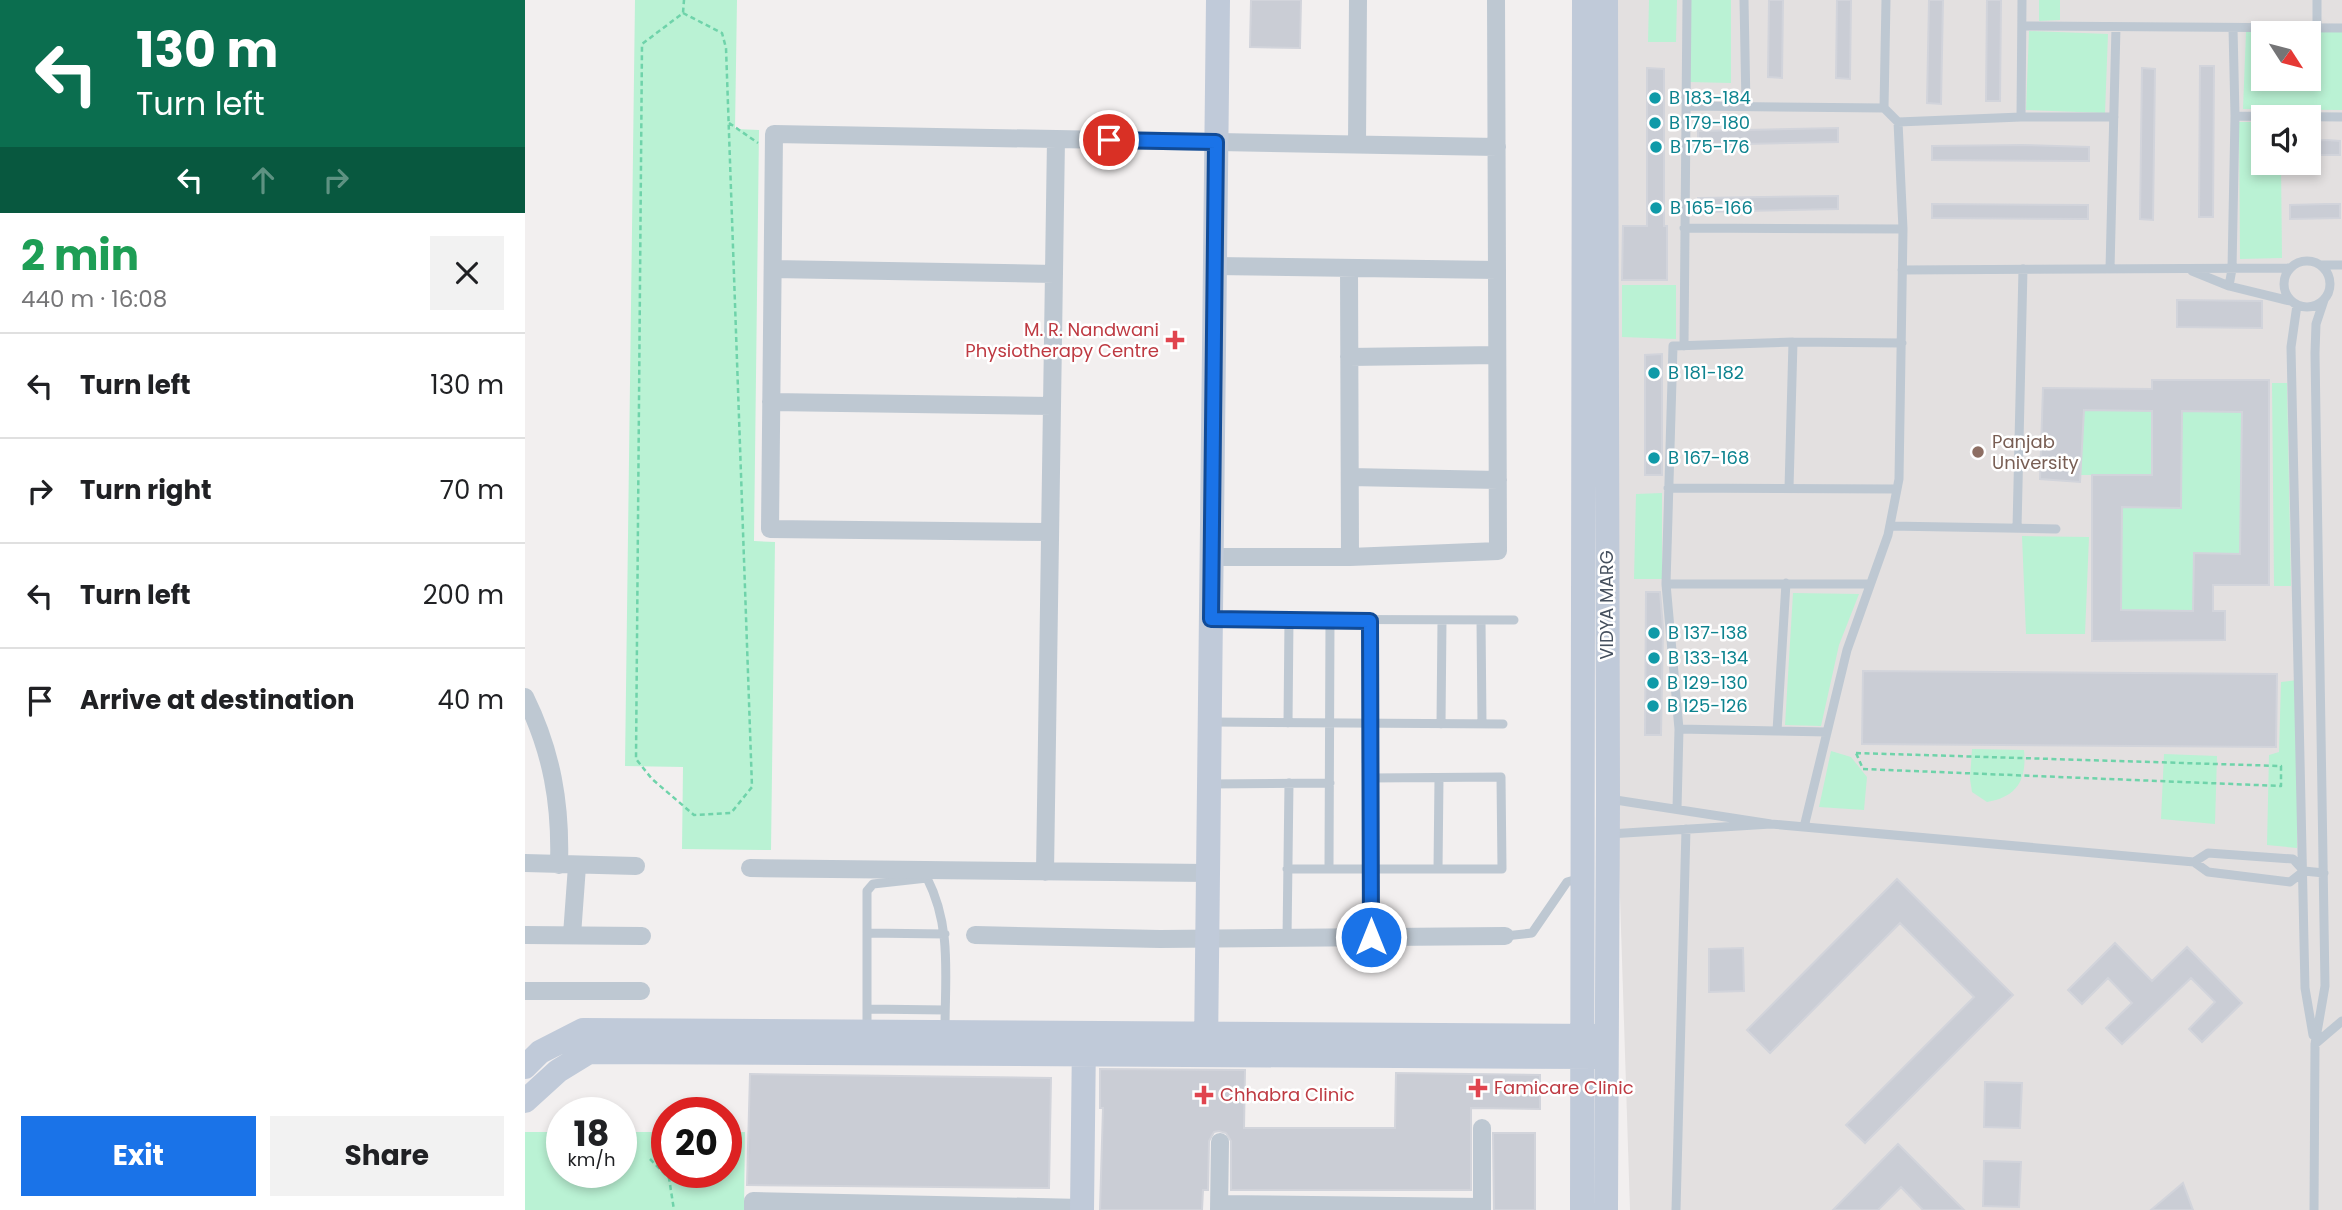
<!DOCTYPE html>
<meta charset="utf-8">
<style>
body{margin:0;font-family:Poppins,sans-serif;background:#f2f2f2;color:#202124;height:100vh;display:flex;flex-direction:column;font-size:26px;white-space:nowrap}
*{box-sizing:border-box;margin:0}
p{font-size:23px;color:#757577}
.icon{flex:none;width:38px;height:38px;fill:none;stroke:currentColor;stroke-width:2;stroke-linecap:round;stroke-linejoin:round}
.map{position:relative;flex:1;overflow:hidden}
.sheet{display:flex;flex-direction:column;background:#fff;width:525px}
.sheet>*{flex:none}
.banner{background:#0b6e4f;color:#fff;overflow:hidden}
.needle{width:46px;rotate:126deg}
.fabs{position:absolute;left:1726px;top:21px;display:grid;gap:14px}
.fabs a{display:grid;place-items:center;width:70px;height:70px;border-radius:0px;background:#fff;box-shadow:0 4px 10px #0003;font-size:35px}
.speed{position:absolute;left:21px;top:1097px;display:flex;gap:14px;font-size:35px;font-weight:700;text-align:center}
.speed>*{display:grid;place-content:center;width:91px;height:91px;border-radius:50%;background:#fff;box-shadow:0 4px 10px #0003;line-height:1}
.speed small{font-size:18px;font-weight:400}
.speed .limit{border:10px solid #d22;background:#fff;color:#111}
.pin{position:absolute;display:grid;place-items:center;width:60px;height:60px;color:#fff;margin:-30px;border:4px solid #fff;border-radius:50%;box-shadow:0 2px 7px #0007}
.me{position:absolute;width:77px;margin:-38px;rotate:0deg;stroke-linejoin:round;filter:drop-shadow(0 0 5px #0008)}
.turn{display:flex;align-items:center;gap:24px;height:147px;padding:0 21px;font-size:32px}
.turn .icon{width:91px;height:91px;stroke-width:2.5}
.turn b{display:block;font-size:49px;line-height:60px}
.lanes{display:flex;align-items:center;height:66px;padding:0 21px;background:#0003;justify-content:center;gap:35px;direction:ltr}
.lanes .off{opacity:.35}
.round{display:grid;place-items:center;flex:none;width:74px;height:74px;border-radius:0px;background:#f2f2f2}
.headline{display:flex;align-items:center;justify-content:space-between;height:119px;padding:0 21px}
h1{font-size:42px;font-weight:700;line-height:52px;color:#1e9e55}
.action{display:flex;gap:14px;margin-top:auto;padding:14px 21px}
.action a{flex:1;height:80px;border-radius:0px;background:#1a73e8;color:#fff;font-size:28px;font-weight:700;line-height:80px;text-align:center}
.action a+a{background:#f2f2f2;color:#202124}
ul{padding:0;list-style:none}
li{display:flex;align-items:center;gap:21px;height:105px;padding:0 21px;border-top:2px solid #e0e0e0}
li div{flex:1}
li b{display:block;font-size:26px}
li em{font-style:normal}
main{display:flex;flex:1;min-height:0}
.map>svg:first-child{display:block}
.education{fill:#e3e0e0;fill-rule:evenodd}
.green{fill:#baf2d4;fill-rule:evenodd}
.building{fill:#cacdd5;stroke:#d2d4db;stroke-width:2;fill-rule:evenodd}
.lines{fill:none;stroke-linecap:round;stroke-linejoin:round}
.path{stroke:#6fd3aa;stroke-width:2.5;stroke-dasharray:5 3.5;stroke-linecap:butt}
.lane{stroke:#bec8d2;stroke-width:9}
.street{stroke:#bec8d2;stroke-width:18}
.secondary{stroke:#c0cad9;stroke-width:24}
.route-casing{stroke:#114b97;stroke-width:18}
.route{stroke:#1a73e8;stroke-width:12}
.culture-dot{fill:#0f9aa8;stroke:#fff;stroke-width:2.5}
.health-dot{fill:#e0444e;stroke:#fff;stroke-width:2.5}
.education-dot{fill:#8d6e63;stroke:#fff;stroke-width:2.5}
.labels{text-anchor:middle;stroke-width:5;stroke-linejoin:round;paint-order:stroke}
.culture-label{font-size:18px;fill:#0d838f;stroke:#fff;text-anchor:start}
.health-label{font-size:18px;fill:#be3a42;stroke:#fff;text-anchor:start}
.education-label{font-size:18px;fill:#785e54;stroke:#fff;text-anchor:start}
.street-label{font-size:18px;fill:#45505e;stroke:#fff}
</style>
<main>
<section class="sheet">
<div class="banner">
<div class="turn"><svg class="icon" aria-label="left" viewBox="0 0 24 24"><path d="M17 20v-9H6M10 6l-5 5 5 5"/></svg><div><b>130 m</b>Turn left</div></div>
<div class="lanes"><svg class="icon" aria-label="left" viewBox="0 0 24 24"><path d="M17 20v-9H6M10 6l-5 5 5 5"/></svg><svg class="icon off" aria-label="ahead" viewBox="0 0 24 24"><path d="M12 20V5M6 11l6-6 6 6"/></svg><svg class="icon off" aria-label="right" viewBox="0 0 24 24"><path d="M7 20v-9h11M14 6l5 5-5 5"/></svg></div>
</div>
<div class="headline"><div><h1>2 min</h1><p>440 m · 16:08</p></div><a class="round"><svg class="icon" aria-label="close" viewBox="0 0 24 24"><path d="M6 6l12 12M18 6L6 18"/></svg></a></div>
<ul>
<li><svg class="icon" aria-label="left" viewBox="0 0 24 24"><path d="M17 20v-9H6M10 6l-5 5 5 5"/></svg><div><b>Turn left</b></div><em>130 m</em></li>
<li><svg class="icon" aria-label="right" viewBox="0 0 24 24"><path d="M7 20v-9h11M14 6l5 5-5 5"/></svg><div><b>Turn right</b></div><em>70 m</em></li>
<li><svg class="icon" aria-label="left" viewBox="0 0 24 24"><path d="M17 20v-9H6M10 6l-5 5 5 5"/></svg><div><b>Turn left</b></div><em>200 m</em></li>
<li><svg class="icon" aria-label="arrive" viewBox="0 0 24 24"><path d="M6 21V4h12l-3 4 3 4H6"/></svg><div><b>Arrive at destination</b></div><em>40 m</em></li>
</ul>
<div class="action"><a>Exit</a><a>Share</a></div>
</section>
<div class="map">
<svg width="1817" height="1210" viewBox="0 0 1817 1210">
<rect width="100%" height="100%" fill="#f2efef"/>
<path class="education" d="M1088 0H1817V1210H1105L1090 741ZM1738 33H1783V79H1738ZM1738 117H1783V163H1738Z"/>
<path class="green" d="M110 0H212L210 129 234 130 229 541 250 542 246 850 157 849 158 767 100 766Z
M1124 0H1152L1151 42H1123Z
M1166 0H1206V83L1164 82Z
M1514 0H1535V20L1514 21Z
M1504 31 1583 34 1580 113 1501 110Z
M1721 32H1817V110L1718 109ZM1738 33H1783V79H1738Z
M1714 122H1738V163H1756L1757 258 1715 259Z
M1097 285H1151V339L1097 337Z
M1747 383H1762L1766 586H1749Z
M1559 410 1627 411V475H1556Z
M1657 411 1717 412 1715 554 1669 553 1668 611 1596 610 1597 507 1656 508Z
M1137 493V579H1109L1111 494Z
M1497 536 1564 537 1560 634H1501Z
M1268 593 1334 594 1314 645 1296 726 1260 725Z
M1772 680V848L1742 845 1744 755 1754 752 1756 682Z
M1447 749 1499 750C1502 780 1492 797 1462 802L1447 792 1445 779Z
M1306 751 1326 757 1342 777 1339 810 1294 807Z
M1639 754 1692 756 1690 824 1636 819Z
M0 1132H37V1172H96V1132H142V1172H201V1132H220L219 1210H0Z"/>
<path class="building" d="M726 0H776L775 48 725 47Z
M1244 0H1258L1257 78 1243 77Z
M1312 0H1326L1325 79 1311 78Z
M1404 0H1418L1416 104 1402 103Z
M1462 0H1476L1475 101H1461Z
M1675 66H1689L1688 217H1674Z
M1122 68 1139 69V226H1142V280H1097L1098 226H1122Z
M1617 68 1630 69 1628 220 1615 219Z
M1313 128V142L1173 145V131Z
M1802 140 1815 141V155H1783V141Z
M1497 145 1564 147V161L1407 160V146Z
M1313 196V209L1173 212V198Z
M1407 204 1563 205V219L1407 218Z
M1801 204H1815V218L1765 219V205Z
M1652 300 1737 301V328L1652 327Z
M1137 354V475H1120V355Z
M1627 380H1744V585H1688V611H1700V640L1567 641V475H1627V411L1559 410 1555 482 1515 479 1518 388 1627 389ZM1657 411 1717 412 1715 554 1669 553 1668 611 1596 610 1597 507 1656 508Z
M1121 592H1135L1138 628 1136 735H1120Z
M1338 671 1752 674 1751 747 1337 744Z
M1372 879 1488 995 1340 1143 1321 1125 1449 997 1375 923 1245 1053 1222 1030Z
M1590 943 1627 981 1662 947 1717 1003 1677 1042 1664 1029 1690 1002 1666 978 1597 1044 1581 1028 1607 1003 1583 978 1557 1004 1543 990Z
M1218 948 1219 991 1184 992V949Z
M575 1069 720 1070 719 1128H870L871 1073 1015 1075V1109L946 1108V1190H706V1141L701 1133 694 1131 689 1132 684 1141 683 1190H678L677 1210H575L578 1108H575Z
M225 1074 526 1078 524 1188 222 1185Z
M1460 1082 1497 1083 1495 1128 1459 1127Z
M968 1133H1010V1210H969Z
M1373 1144 1439 1210H1398L1376 1187 1353 1210H1308Z
M1459 1161 1496 1162 1494 1207 1458 1206Z
M1658 1183 1668 1210H1626Z"/>
<g class="lines">
<path class="path" d="M158 13 197 33 201 48 227 787 206 813 169 815 127 779 111 759 117 44 158 13 159 0
M204 123 233 143
M1331 753 1756 766V786L1338 769Z
M125 1159 144 1178 149 1210"/>
<path class="lane" d="M1219 0 1221 106
M1792 0V28
M1497 26 1817 28
M1161 106 1359 108
M1710 116 1817 117
M1496 117 1497 0
M1373 122 1496 117H1589
M1159 228 1378 229
M1759 284a23 23 0 1 1 46 0a23 23 0 1 1-46 0Z
M1796 265H1817
M1585 269 1591 27
M1377 270 1765 268
M1667 271 1704 286 1765 301
M1704 286 1707 269 1710 116 1708 28
M1772 305 1766 347 1780 988 1788 1035
M1159 346 1162 0
M1143 488 1372 489
M1264 488 1268 342
M1365 526 1531 529
M1492 528 1498 269
M1261 583 1252 731 1302 732
M1141 584H1345
M687 619 989 620
M956 620 957 724
M845 621 846 937
M687 722 978 724
M763 723 764 619
M916 724 917 620
M1154 729 1252 731
M684 784 805 783
M1084 799 1246 824 1669 862 1683 872 1765 882 1779 871 1799 873
M1152 809 1154 729 1141 584 1148 346 1268 342 1377 343
M1279 827 1322 650 1363 535 1374 479 1378 229 1373 122 1359 108 1361 0
M1084 834 1246 824
M1669 862 1683 853 1768 859 1779 871
M804 868 805 620
M762 869H977L976 777 845 778
M913 869 914 778
M402 878C427 927 420 976 420 1029
M342 933 420 934
M980 936 1007 933 1042 882 1056 878
M762 938 764 783
M342 1009 420 1010
M342 1031V891L348 884 402 878 403 872
M1790 1044 1817 1021
M1151 1210 1161 829
M1789 1210 1790 1044 1800 986 1790 353 1791 324 1799 300"/>
<path class="street" d="M832 144 833 0
M690 266 972 270
M824 268 825 557
M248 269 529 274
M824 357 972 355
M246 402 527 406
M825 477 973 480
M525 532 245 529 249 134 972 147
M687 557H825L973 551 971 0
M0 697C27 752 36 804 34 865
M0 863 111 866
M225 868 683 873
M520 872 531 139
M0 935 117 936
M47 935 52 866
M450 935 635 939 980 936
M0 991H116
M694 1204 957 1207
M228 1210V1201L557 1208
M694 1210 695 1142
M957 1210V1128"/>
<path class="secondary" d="M1081 0 1083 799 1081 1210
M681 1049 693 0
M0 1067 15 1052 58 1030 1074 1036
M0 1101 33 1071 64 1052 1074 1057
M557 1210 559 1039
M1057 1210 1059 0"/>
</g>
<g class="lines">
<g class="route-casing">
<path id="route" d="M584 140 691 142 686 619 845 621 846 937"/>
</g>
<use href="#route" class="route"/>
</g>
<g class="culture-dot">
<circle cx="1130" cy="98" r="7"/>
<circle cx="1130" cy="123" r="7"/>
<circle cx="1131" cy="147" r="7"/>
<circle cx="1131" cy="208" r="7"/>
<circle cx="1129" cy="373" r="7"/>
<circle cx="1129" cy="458" r="7"/>
<circle cx="1129" cy="633" r="7"/>
<circle cx="1129" cy="658" r="7"/>
<circle cx="1128" cy="683" r="7"/>
<circle cx="1128" cy="706" r="7"/>
</g>
<g class="health-dot">
<path d="M646.5 329.5h7v7h7v7h-7v7h-7v-7h-7v-7h7z"/>
<path d="M949.5 1077.5h7v7h7v7h-7v7h-7v-7h-7v-7h7z"/>
<path d="M675.5 1084.5h7v7h7v7h-7v7h-7v-7h-7v-7h7z"/>
</g>
<circle class="education-dot" cx="1453" cy="452" r="7"/>
<g class="labels">
<g class="culture-label">
<text x="1144" y="104">B 183-184</text>
<text x="1144" y="129">B 179-180</text>
<text x="1145" y="153">B 175-176</text>
<text x="1145" y="214">B 165-166</text>
<text x="1143" y="379">B 181-182</text>
<text x="1143" y="464">B 167-168</text>
<text x="1143" y="639">B 137-138</text>
<text x="1143" y="664">B 133-134</text>
<text x="1142" y="689">B 129-130</text>
<text x="1142" y="712">B 125-126</text>
</g>
<g class="health-label">
<text x="634" y="336" text-anchor="end">M. R. Nandwani<tspan x="634" dy="21">Physiotherapy Centre</tspan></text>
<text x="969" y="1094">Famicare Clinic</text>
<text x="695" y="1101">Chhabra Clinic</text>
</g>
<g class="education-label">
<text x="1467" y="448">Panjab<tspan x="1467" dy="21">University</tspan></text>
</g>
<g class="street-label">
<text transform="translate(1082 605) rotate(-90)" y="6">VIDYA MARG</text>
</g>
</g>
</svg>
<div class="fabs">
<a><svg class="needle" viewBox="-14 -14 28 28"><path d="M0-13l5 13h-10z" fill="#e53935"/><path d="M0 13l5-13h-10z" fill="#757577"/></svg></a>
<a><svg class="icon" aria-label="sound" viewBox="0 0 24 24"><path d="M4 9h4l5-4v14l-5-4H4zM17 9q2 3 0 6"/></svg></a>
</div>
<div class="speed"><div>18<small>km/h</small></div><div class="limit">20</div></div>
<div class="pin" style="left:584px;top:140px;background:#d93025"><svg class="icon" aria-label="arrive" viewBox="0 0 24 24"><path d="M6 21V4h12l-3 4 3 4H6"/></svg></div>
<svg class="me" style="left:846px;top:937px" viewBox="-20 -20 40 40"><circle r="17" fill="#1a73e8" stroke="#fff" stroke-width="3"/><path d="M0-11L8 9 0 5-8 9z" fill="#fff"/></svg>
</div>
</main>
